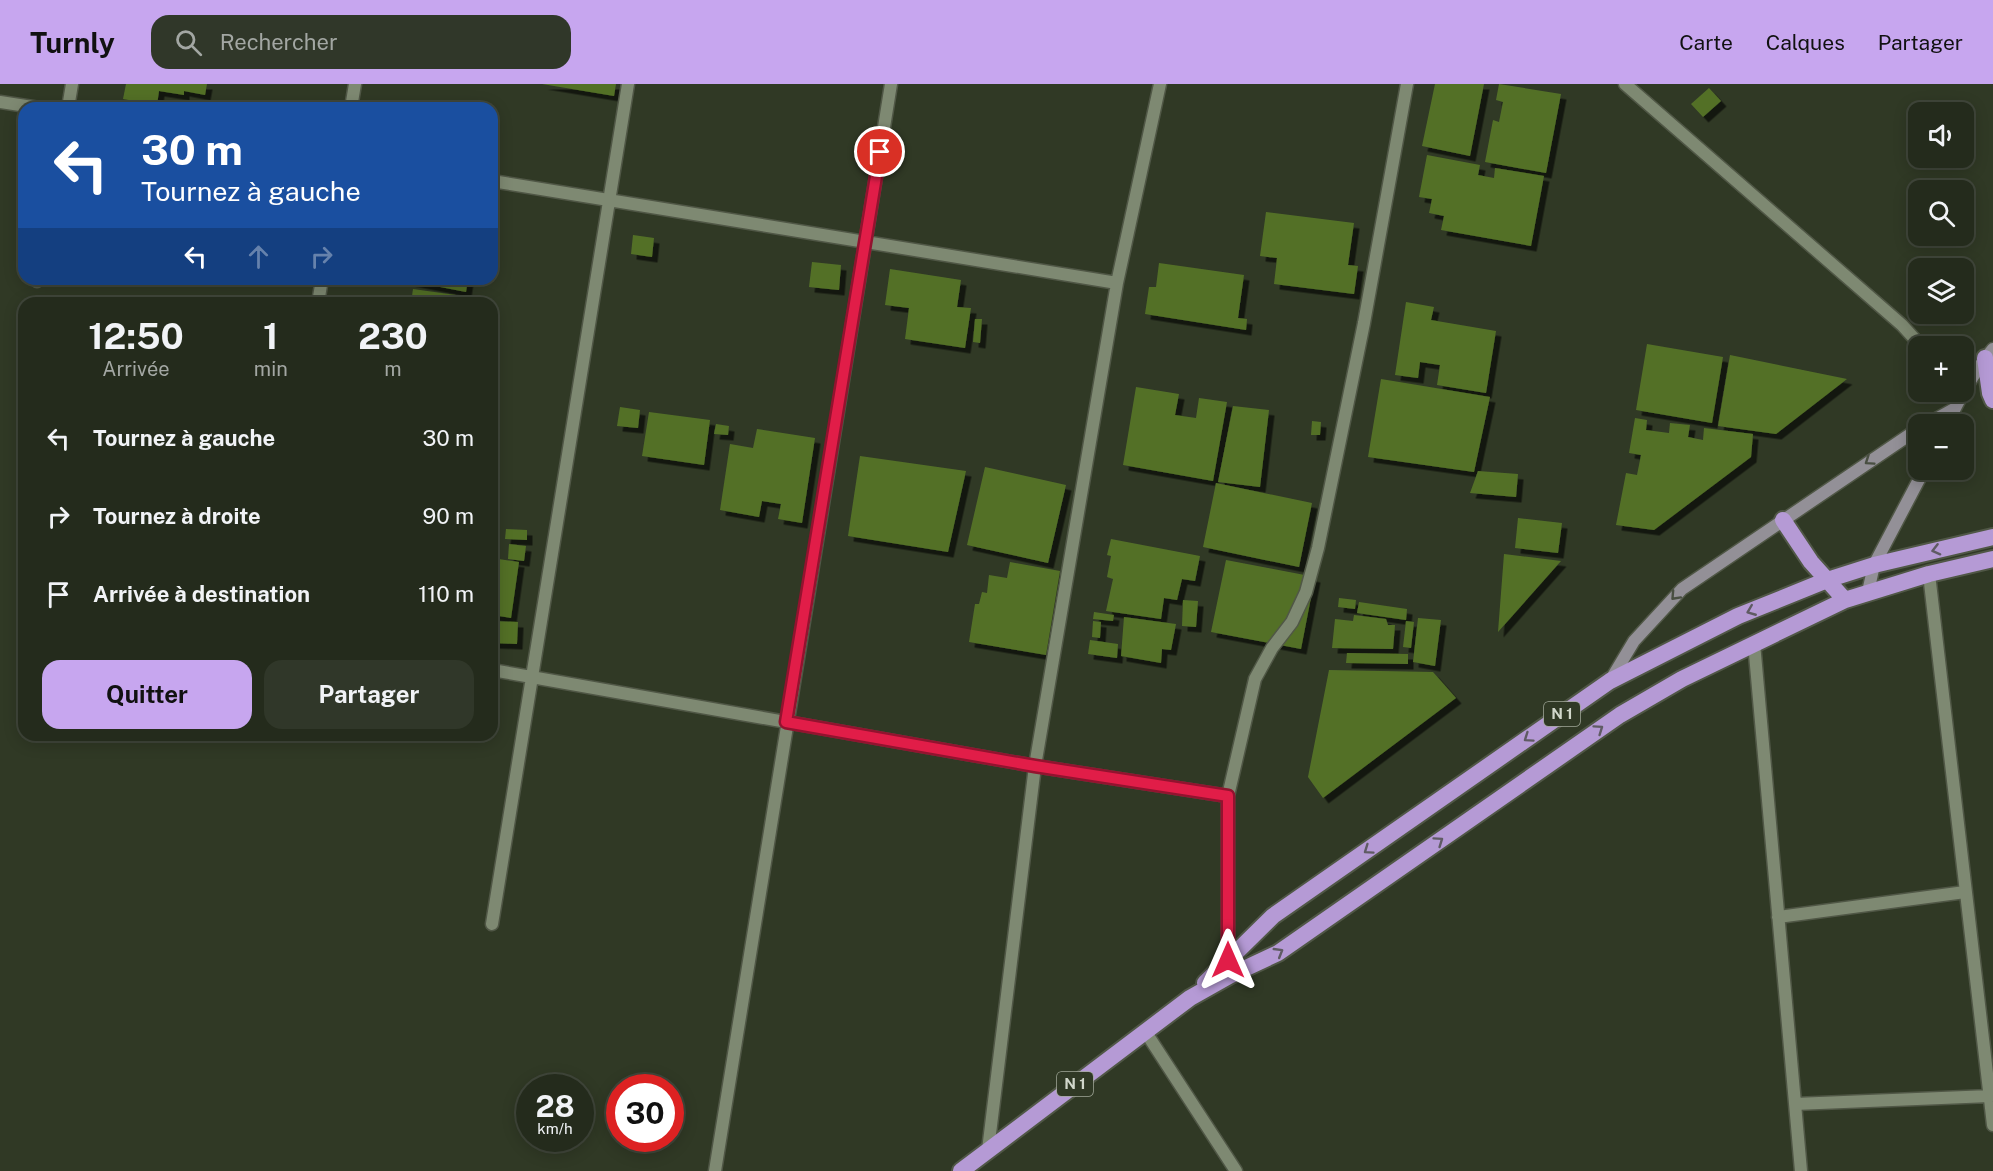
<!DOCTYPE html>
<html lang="fr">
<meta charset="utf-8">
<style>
body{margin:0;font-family:"Public Sans",sans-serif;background:#303729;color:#f1f3f6;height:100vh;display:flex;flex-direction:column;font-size:22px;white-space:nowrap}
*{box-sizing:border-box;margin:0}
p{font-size:20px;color:#a3a7a3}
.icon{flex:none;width:33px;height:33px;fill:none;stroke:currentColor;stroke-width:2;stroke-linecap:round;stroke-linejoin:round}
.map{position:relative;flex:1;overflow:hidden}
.details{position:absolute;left:18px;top:213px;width:480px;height:444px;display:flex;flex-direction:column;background:#242b1c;border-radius:18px;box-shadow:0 3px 15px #0003,0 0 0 2px #41473b}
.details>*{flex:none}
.guide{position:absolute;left:18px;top:18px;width:480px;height:183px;border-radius:18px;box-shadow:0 3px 15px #0003,0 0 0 2px #41473b;background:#1a4fa0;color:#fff;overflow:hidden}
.buttons{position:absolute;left:1908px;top:18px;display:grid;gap:12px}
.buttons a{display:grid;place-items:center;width:66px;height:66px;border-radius:12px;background:#242b1c;box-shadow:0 3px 15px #0003,0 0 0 2px #41473b;font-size:30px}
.speed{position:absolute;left:516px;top:990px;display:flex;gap:12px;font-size:30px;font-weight:700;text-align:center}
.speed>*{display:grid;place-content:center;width:78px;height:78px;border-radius:50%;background:#242b1c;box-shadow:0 3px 15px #0003,0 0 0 2px #41473b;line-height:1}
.speed small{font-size:15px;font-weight:400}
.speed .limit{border:9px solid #d22;background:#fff;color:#111}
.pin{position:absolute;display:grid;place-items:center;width:51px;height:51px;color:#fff;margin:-26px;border:3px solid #fff;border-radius:50%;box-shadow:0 2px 6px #0007}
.me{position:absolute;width:66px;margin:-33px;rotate:0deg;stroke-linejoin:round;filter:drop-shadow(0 0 4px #0008)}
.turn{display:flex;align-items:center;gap:21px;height:126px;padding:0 24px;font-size:27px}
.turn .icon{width:78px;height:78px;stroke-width:2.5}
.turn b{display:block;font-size:42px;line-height:51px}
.lanes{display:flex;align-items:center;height:57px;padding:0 24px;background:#0003;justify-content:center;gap:30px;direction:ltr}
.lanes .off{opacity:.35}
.eta{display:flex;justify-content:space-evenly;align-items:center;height:102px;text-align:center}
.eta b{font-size:36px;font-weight:700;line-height:42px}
.button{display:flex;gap:12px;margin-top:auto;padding:12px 24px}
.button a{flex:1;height:69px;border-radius:18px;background:#c7a6ef;color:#111;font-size:24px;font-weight:700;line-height:69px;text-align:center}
.button a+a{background:#303729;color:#f1f3f6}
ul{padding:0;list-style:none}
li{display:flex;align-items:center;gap:18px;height:78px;padding:0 24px}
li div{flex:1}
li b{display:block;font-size:22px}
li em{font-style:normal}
header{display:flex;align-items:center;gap:36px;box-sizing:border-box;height:84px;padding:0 30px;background:#c7a6ef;color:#111}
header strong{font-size:28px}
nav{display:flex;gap:33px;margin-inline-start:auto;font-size:21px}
.search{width:420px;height:54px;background:#303729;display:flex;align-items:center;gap:15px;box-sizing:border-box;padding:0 21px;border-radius:18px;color:#a3a7a3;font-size:22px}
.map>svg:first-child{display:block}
.building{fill:#537028;filter:url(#shadow)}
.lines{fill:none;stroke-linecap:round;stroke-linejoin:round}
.minor-casing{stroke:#505746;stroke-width:15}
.secondary-casing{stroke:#505746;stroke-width:15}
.trunk-casing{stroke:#505746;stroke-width:20}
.minor{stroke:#7e8972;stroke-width:12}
.secondary{stroke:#939097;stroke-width:12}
.trunk{stroke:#b59ad5;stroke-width:16}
.oneway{stroke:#494f42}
.oneway2{stroke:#5f5b63}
.route-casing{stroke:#92132f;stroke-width:15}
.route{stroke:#e11d48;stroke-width:10}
.labels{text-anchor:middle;stroke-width:6;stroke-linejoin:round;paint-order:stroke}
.shield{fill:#303925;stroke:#a1a899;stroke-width:1.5}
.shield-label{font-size:15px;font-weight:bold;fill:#d1d7cb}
</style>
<header>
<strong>Turnly</strong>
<div class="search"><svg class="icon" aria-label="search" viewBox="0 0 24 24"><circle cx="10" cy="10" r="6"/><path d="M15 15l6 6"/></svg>Rechercher</div>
<nav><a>Carte</a><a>Calques</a><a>Partager</a></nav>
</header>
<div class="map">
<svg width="1993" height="1087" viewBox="0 0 1993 1087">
<defs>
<filter id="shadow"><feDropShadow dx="5.5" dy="5.5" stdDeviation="0" flood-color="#0009"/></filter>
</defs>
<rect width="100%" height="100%" fill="#303925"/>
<path class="building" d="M126 0H207L205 11 184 7V11L159 7 157 21 123 15Z
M542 0H616L614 12Z
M1435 0H1484L1470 72 1422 62Z
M1499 0 1561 10 1546 89 1485 78 1493 36 1499 38 1503 18 1496 16Z
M1709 4 1721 17 1703 33 1691 20Z
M1427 71 1480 81 1478 91 1494 94 1495 84 1544 92 1531 162 1441 146 1444 132 1429 129 1432 115 1419 113Z
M1266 128 1354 139 1348 181 1358 182 1354 210 1274 200 1277 174 1260 172Z
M633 151 654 154 652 173 631 170Z
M812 178 841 181 839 206 809 203Z
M1159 179 1244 191 1238 234 1247 235 1246 246 1145 230 1149 203H1156Z
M890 185 961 196 957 223 971 224 965 264 905 255 909 224 885 221Z
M399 195H468L466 208Z
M413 205 470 213V219H411Z
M1406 218 1434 223 1431 236 1496 247 1486 309 1437 301 1440 281 1420 278 1418 294 1395 291Z
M975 235H982L980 259 973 258Z
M1647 260 1723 273 1712 339 1636 326Z
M1730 271 1847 295 1776 350 1718 342Z
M1381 295 1490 313 1474 388 1368 373Z
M1136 303 1179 310 1175 331 1196 334 1199 314 1227 318 1213 397 1123 381Z
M1233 322 1269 326 1260 403 1218 398Z
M620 323 640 326 638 344 617 342Z
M649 328 710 336 704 381 642 372Z
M1635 334 1647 336 1646 346 1669 349 1670 339 1690 341 1688 353 1703 356 1704 344 1753 350 1751 373 1654 446 1616 441 1626 389 1637 391 1641 371 1629 369Z
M1312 337 1321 338 1320 351H1311Z
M716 340 729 342 728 351 714 350Z
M757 345 815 354 802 439 778 435 781 420 762 417 759 433 720 426 730 360 753 364Z
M860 372 966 387 948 468 848 452Z
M985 383 1066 401 1048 479 967 461Z
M1478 387 1518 390 1516 413 1470 409Z
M1216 399 1312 419 1299 483 1203 463Z
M1518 434 1562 439 1558 469 1515 464Z
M506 445 527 446V456L505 455Z
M1111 455 1200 472 1195 497 1182 495 1177 516 1164 514 1161 535 1106 527 1113 495 1107 493 1111 472 1107 471Z
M509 460 526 462 524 477 508 475Z
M1504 470 1561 477 1498 548Z
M492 474 519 478 511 534 492 531Z
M1226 476 1315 493 1301 565 1211 548Z
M1010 478 1060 487 1046 571 969 558 975 520H979L982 508 987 509 989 491 1007 494Z
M1339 514 1356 516 1355 525 1338 523Z
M1183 516 1198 517 1196 543 1182 542Z
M1359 518 1407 525 1406 536 1357 529Z
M1094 528 1114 531 1113 537 1093 535Z
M1354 531 1386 535 1388 541H1395L1393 565 1332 564 1335 535 1353 537Z
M1124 533 1176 540 1171 566 1162 565 1161 579 1121 572Z
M1418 534 1441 536 1435 582 1413 578Z
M492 537 518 538 517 560 492 559Z
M1093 537 1101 538 1100 554 1092 553Z
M1406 537 1414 538 1411 564 1403 563Z
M1090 556 1118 560 1117 574 1088 570Z
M1347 569 1408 570V580L1346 579Z
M1329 586 1433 588 1456 614 1323 714 1308 693Z"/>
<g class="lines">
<g class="minor-casing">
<path id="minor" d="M1625 0 1902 241 1921 262
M0 18 39 24
M68 24 72 0
M351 24 355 0
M492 97 1117 199
M37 197V195
M318 219 322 195
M1929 490 1993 1041
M1754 559 1801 1087
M492 586 1035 682 1228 712
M1778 833 1965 808
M492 840 628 0
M1228 879V712L1255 595 1272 564 1292 538 1306 508 1318 464 1364 239 1407 0
M1145 947 1236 1087
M1795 1020 1990 1012
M988 1066 1035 682 1117 199 1160 0
M715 1087 891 0"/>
</g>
<g class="secondary-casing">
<path id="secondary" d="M1927 340 1954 325
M1947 340C1960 314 1974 287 1993 265
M1868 508 1874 481 1924 386
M1610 597 1634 557 1682 505 1918 345"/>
</g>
<g class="trunk-casing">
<path id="trunk" d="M1985 274 1990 309 1993 316
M1783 436 1811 478 1845 516
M1205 899 1273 832 1610 597 1738 532 1827 496 1874 481 1993 453
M961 1087 1190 914 1229 892 1278 869 1620 631 1682 595 1845 516 1929 490 1993 475"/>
</g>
<use href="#minor" class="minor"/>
<use href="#secondary" class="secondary"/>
<use href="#trunk" class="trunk"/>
</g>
<defs><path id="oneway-chevron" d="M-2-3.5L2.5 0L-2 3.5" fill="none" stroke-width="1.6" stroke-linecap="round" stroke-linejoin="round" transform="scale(1.5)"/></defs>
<g class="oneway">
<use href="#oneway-chevron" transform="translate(1869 377) rotate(146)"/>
<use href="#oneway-chevron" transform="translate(1675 512) rotate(133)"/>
</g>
<g class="oneway2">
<use href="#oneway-chevron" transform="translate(1936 466) rotate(166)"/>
<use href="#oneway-chevron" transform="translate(1751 527) rotate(158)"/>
<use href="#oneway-chevron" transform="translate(1599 645) rotate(-35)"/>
<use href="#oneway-chevron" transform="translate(1528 654) rotate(145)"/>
<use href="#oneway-chevron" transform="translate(1439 757) rotate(-35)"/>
<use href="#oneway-chevron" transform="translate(1368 766) rotate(145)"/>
<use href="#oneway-chevron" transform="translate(1279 868) rotate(-31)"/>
</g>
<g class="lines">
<g class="route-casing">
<path id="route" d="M880 68 786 638 1035 682 1228 712V876"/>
</g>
<use href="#route" class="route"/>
</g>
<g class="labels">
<g class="shield">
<rect x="1544" y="618" width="36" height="24" rx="4.5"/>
<rect x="1057" y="988" width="36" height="24" rx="4.5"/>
</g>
<g class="shield-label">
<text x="1562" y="635">N 1</text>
<text x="1075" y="1005">N 1</text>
</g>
</g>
</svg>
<div class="buttons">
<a><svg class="icon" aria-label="sound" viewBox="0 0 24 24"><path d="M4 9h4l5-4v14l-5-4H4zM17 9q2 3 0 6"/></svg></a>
<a><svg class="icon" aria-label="search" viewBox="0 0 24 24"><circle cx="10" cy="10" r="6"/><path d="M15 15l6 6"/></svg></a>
<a><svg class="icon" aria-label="layers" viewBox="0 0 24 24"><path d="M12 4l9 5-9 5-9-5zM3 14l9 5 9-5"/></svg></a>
<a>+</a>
<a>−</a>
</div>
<div class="speed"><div>28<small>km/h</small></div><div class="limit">30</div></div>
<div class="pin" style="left:880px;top:68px;background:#d93025"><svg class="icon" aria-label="arrive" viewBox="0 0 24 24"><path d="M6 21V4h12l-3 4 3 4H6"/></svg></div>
<svg class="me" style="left:1228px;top:876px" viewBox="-20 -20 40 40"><path d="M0-17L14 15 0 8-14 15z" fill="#e11d48" stroke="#fff" stroke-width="4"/></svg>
<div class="guide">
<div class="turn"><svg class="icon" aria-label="left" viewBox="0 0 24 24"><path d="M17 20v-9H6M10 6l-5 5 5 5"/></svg><div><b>30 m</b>Tournez à gauche</div></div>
<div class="lanes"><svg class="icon" aria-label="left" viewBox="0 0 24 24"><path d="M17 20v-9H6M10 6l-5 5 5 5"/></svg><svg class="icon off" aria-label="ahead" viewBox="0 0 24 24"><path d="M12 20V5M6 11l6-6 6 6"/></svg><svg class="icon off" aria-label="right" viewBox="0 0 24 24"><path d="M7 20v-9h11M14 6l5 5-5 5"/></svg></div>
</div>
<section class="details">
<div class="eta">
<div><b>12:50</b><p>Arrivée</p></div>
<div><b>1</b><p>min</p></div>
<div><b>230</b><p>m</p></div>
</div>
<ul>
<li><svg class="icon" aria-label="left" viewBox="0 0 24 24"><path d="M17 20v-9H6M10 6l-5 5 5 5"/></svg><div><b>Tournez à gauche</b></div><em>30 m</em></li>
<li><svg class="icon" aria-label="right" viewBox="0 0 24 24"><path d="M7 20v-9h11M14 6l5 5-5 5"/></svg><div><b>Tournez à droite</b></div><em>90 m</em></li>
<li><svg class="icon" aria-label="arrive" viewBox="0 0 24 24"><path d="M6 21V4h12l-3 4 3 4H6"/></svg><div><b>Arrivée à destination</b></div><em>110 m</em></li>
</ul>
<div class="button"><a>Quitter</a><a>Partager</a></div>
</section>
</div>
